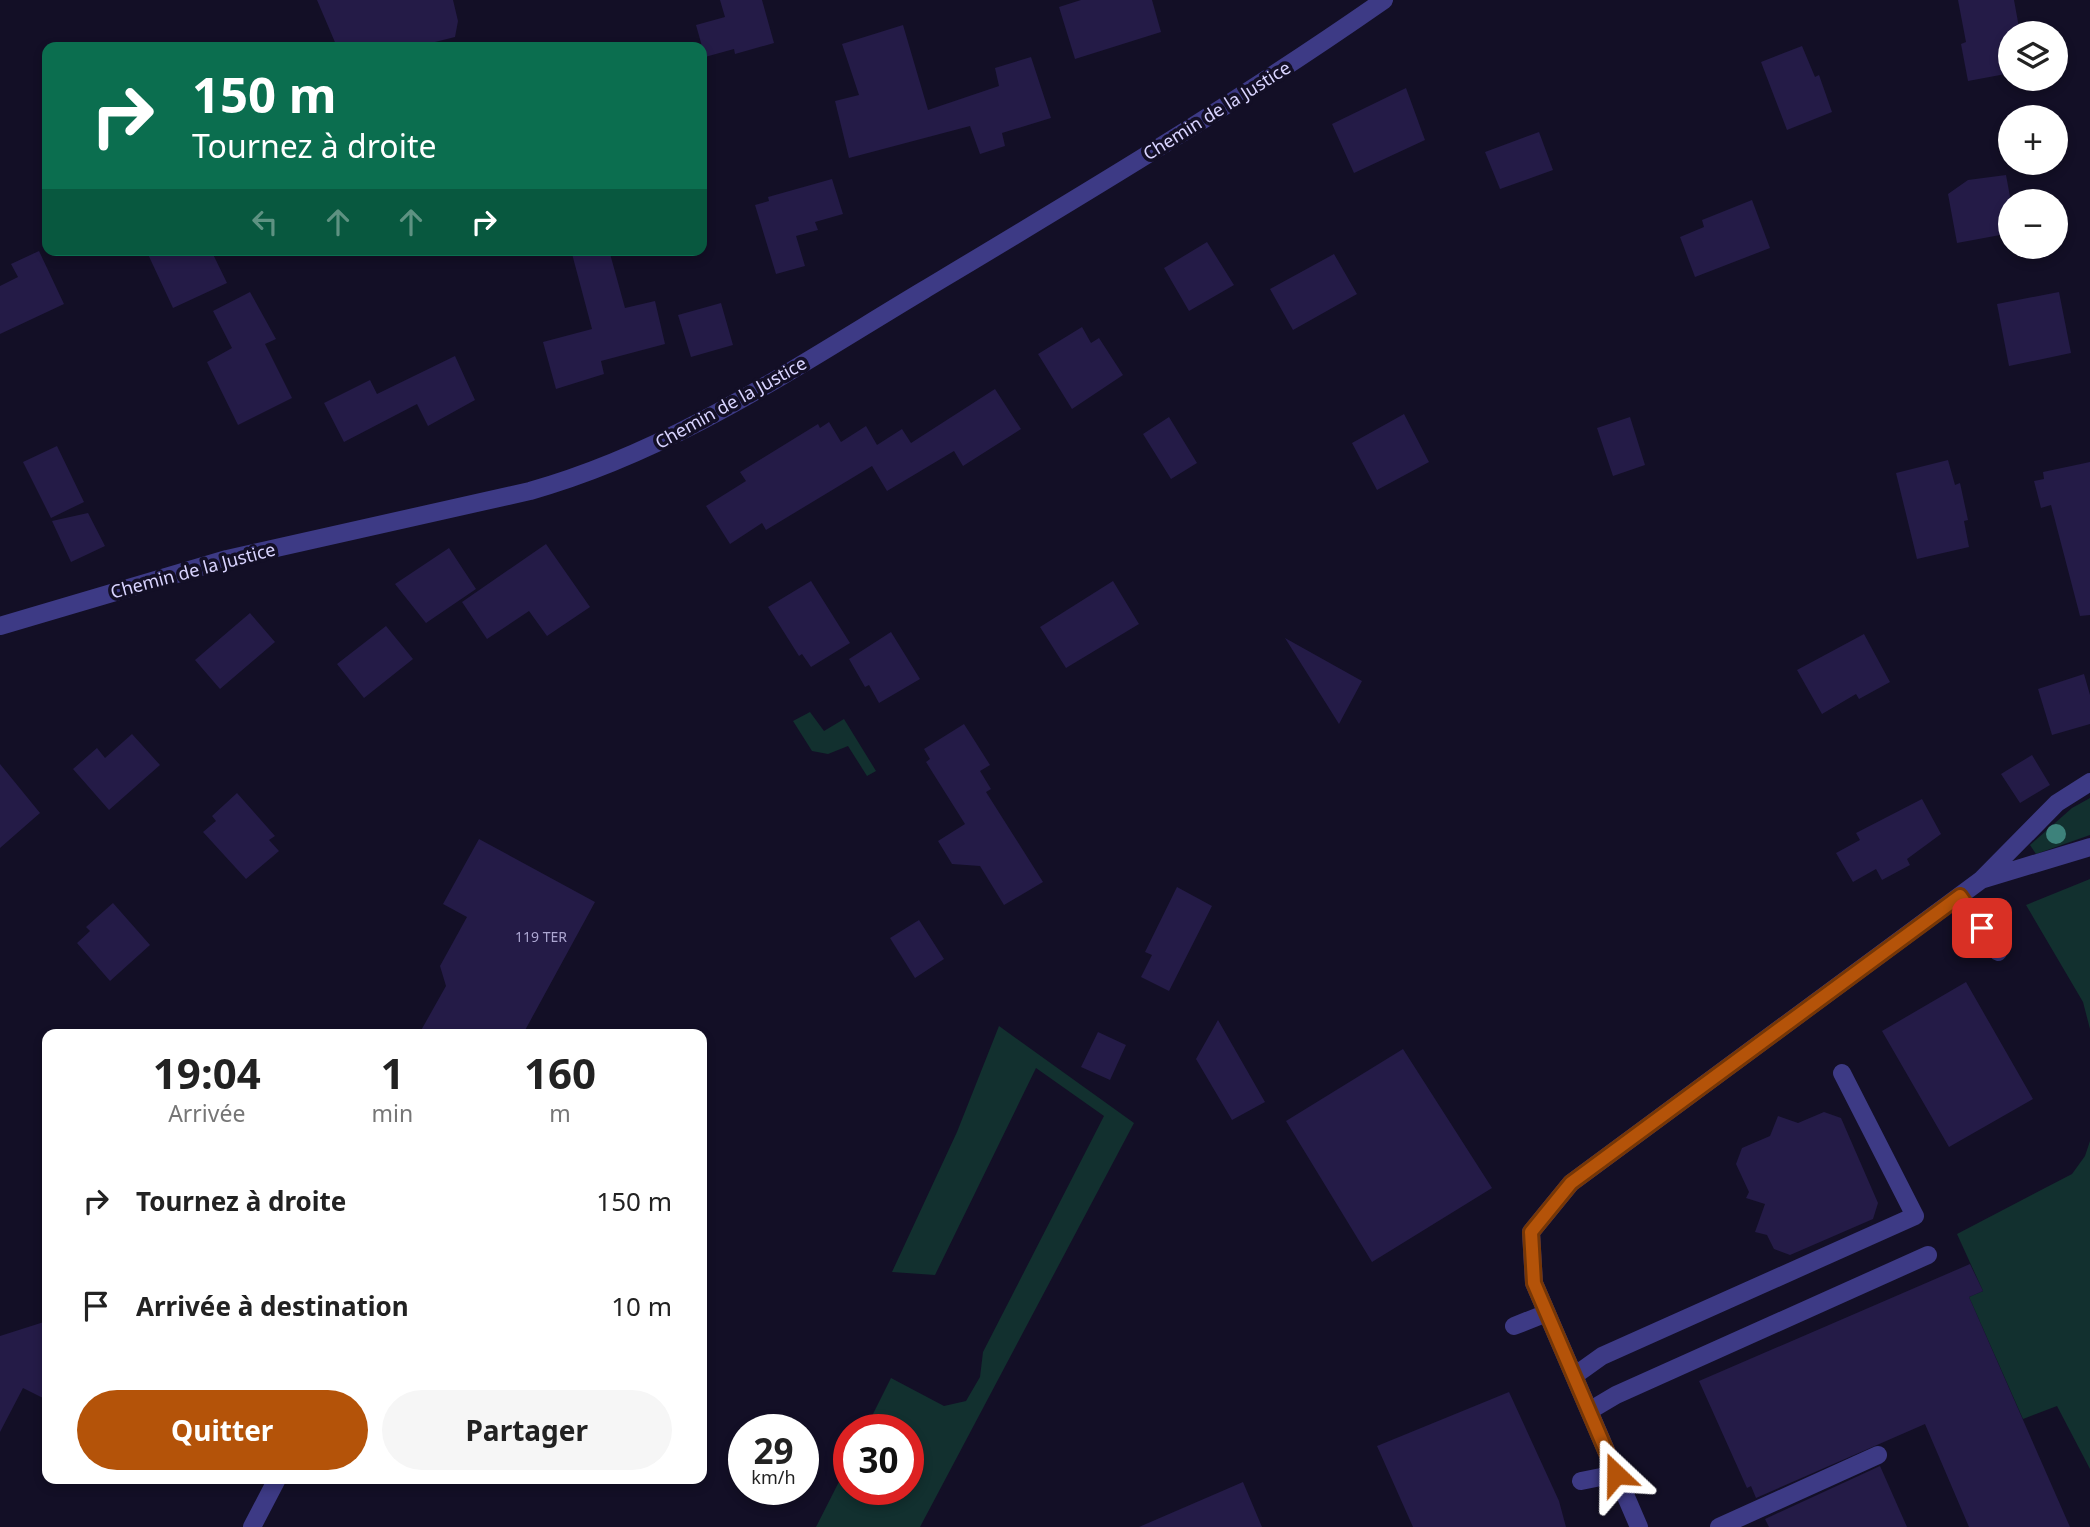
<!DOCTYPE html>
<html lang="fr">
<meta charset="utf-8">
<style>
body{margin:0;font-family:"Noto Sans",sans-serif;background:#f6f6f6;color:#222;height:100vh;display:flex;flex-direction:column;font-size:26px;white-space:nowrap}
*{box-sizing:border-box;margin:0}
p{font-size:23px;color:#767676}
.icon{flex:none;width:38px;height:38px;fill:none;stroke:currentColor;stroke-width:2;stroke-linecap:round;stroke-linejoin:round}
.map{position:relative;flex:1;overflow:hidden}
.details{position:absolute;left:42px;top:1029px;width:665px;height:455px;display:flex;flex-direction:column;background:#fff;border-radius:14px;box-shadow:0 4px 10px #0003}
.details>*{flex:none}
.guide{position:absolute;left:42px;top:42px;width:665px;height:214px;border-radius:14px;box-shadow:0 4px 10px #0003;background:#0b6e4f;color:#fff;overflow:hidden}
.fabs{position:absolute;left:1998px;top:21px;display:grid;gap:14px}
.fabs a{display:grid;place-items:center;width:70px;height:70px;border-radius:50%;background:#fff;box-shadow:0 4px 10px #0003;font-size:35px}
.speed{position:absolute;left:728px;top:1414px;display:flex;gap:14px;font-size:35px;font-weight:700;text-align:center}
.speed>*{display:grid;place-content:center;width:91px;height:91px;border-radius:50%;background:#fff;box-shadow:0 4px 10px #0003;line-height:1}
.speed small{font-size:18px;font-weight:400}
.speed .limit{border:10px solid #d22;background:#fff;color:#111}
.pin{position:absolute;display:grid;place-items:center;width:60px;height:60px;color:#fff;margin:-30px;border-radius:14px;box-shadow:0 4px 10px #0006}
.me{position:absolute;width:77px;margin:-38px;rotate:337deg;stroke-linejoin:round;filter:drop-shadow(0 0 5px #0008)}
.turn{display:flex;align-items:center;gap:24px;height:147px;padding:0 35px;font-size:32px}
.turn .icon{width:91px;height:91px;stroke-width:2.5}
.turn b{display:block;font-size:49px;line-height:60px}
.lanes{display:flex;align-items:center;height:66px;padding:0 35px;background:#0003;justify-content:center;gap:35px;direction:ltr}
.lanes .off{opacity:.35}
.eta{display:flex;justify-content:space-evenly;align-items:center;height:119px;text-align:center}
.eta b{font-size:42px;font-weight:700;line-height:49px}
.cta{display:flex;gap:14px;margin-top:auto;padding:14px 35px}
.cta a{flex:1;height:80px;border-radius:42px;background:#b45309;color:#fff;font-size:28px;font-weight:700;line-height:80px;text-align:center}
.cta a+a{background:#f6f6f6;color:#222}
ul{padding:0;list-style:none}
li{display:flex;align-items:center;gap:21px;height:105px;padding:0 35px}
li div{flex:1}
li b{display:block;font-size:26px}
li em{font-style:normal}
.map>svg:first-child{display:block}
.green{fill:#12302f}
.building{fill:#241b47}
.lines{fill:none;stroke-linecap:round;stroke-linejoin:round}
.minor{stroke:#3d3a85;stroke-width:18}
.tree{fill:#3d827b}
.route-casing{stroke:#753606;stroke-width:18}
.route{stroke:#b45309;stroke-width:12}
.labels{text-anchor:middle;stroke-width:7;stroke-linejoin:round;paint-order:stroke}
.number-label{font-size:14px;fill:#aca6d1}
.street-label{font-size:18px;fill:#d9d4ff;stroke:#130f26}
</style>
<div class="map">
<svg width="2090" height="1527" viewBox="0 0 2090 1527">
<rect width="100%" height="100%" fill="#130f26"/>
<path class="green" d="M810 712 824 731 844 719 876 771 867 776 848 746 828 754 812 751 793 721Z
M2090 798V835L2036 854 2030 845 2072 808Z
M2090 879V1029L2083 1002 2026 905Z
M999 1026 1134 1123 920 1527H816L849 1462V1489H908V1430H865L891 1378 944 1406 966 1401 980 1377 983 1352 1104 1116 1036 1068 935 1275 892 1272 957 1132Z
M2090 1141V1469L2057 1406 2023 1419 1969 1297 1983 1291 1957 1234 2072 1174 2085 1156Z"/>
<path class="building" d="M317 0H453L458 21 455 37 415 47H337Z
M720 0H762L774 43 735 54 734 49 705 57 696 25 725 17Z
M1081 0H1152L1161 32 1075 59 1059 7Z
M1958 0H2014L2020 33H2011V73L1968 81 1961 44 1966 42Z
M903 25 928 110 999 86 995 68 1031 57 1051 118 1002 133 1005 146 980 154 970 126 849 158 835 101 859 95 842 44Z
M1802 46 1815 77 1819 75 1832 112 1787 130 1761 62Z
M1406 88 1425 140 1354 173 1332 124Z
M1539 132 1553 170 1500 189 1485 152Z
M2006 175 2011 202V233L1957 243 1948 194 1968 180Z
M832 179 843 214 815 222 818 230 796 236 805 266 776 274 755 205 769 201 768 197Z
M1752 200 1770 248 1695 277 1680 237 1704 227 1702 220Z
M1207 242 1234 285 1189 311 1164 268Z
M146 250H211L227 283 173 308Z
M571 250H609L625 308 655 301 665 344 601 361 604 374 556 389 543 342 592 329Z
M39 251 64 304 0 334V286L18 277 11 264Z
M1334 254 1357 294 1293 330 1270 289Z
M250 292 276 339 265 344 292 398 238 425 207 362 232 348 213 311Z
M2059 292 2071 353 2009 366 1997 304Z
M721 303 733 345 691 357 678 315Z
M1082 327 1091 343 1099 338 1123 375 1072 409 1038 354Z
M455 356 475 400 428 426 417 404 344 442 324 403 370 380 377 394Z
M995 389 1021 429 963 466 954 451 887 491 872 466 766 530 762 523 730 544 706 506 746 481 740 472 818 424 820 428 829 422 841 442 866 426 877 445 902 429 911 443Z
M1404 414 1429 462 1377 490 1352 443Z
M1169 417 1197 463 1171 479 1143 434Z
M1630 417 1645 465 1613 476 1597 428Z
M57 446 84 502 51 518 23 462Z
M1948 460 1955 485 1960 483 1968 520 1964 521 1969 547 1917 559 1896 473Z
M2090 462V615L2080 616 2051 505 2041 508 2034 481 2044 479 2043 472Z
M88 513 105 546 71 562 52 521Z
M546 544 590 607 547 636 529 611 487 639 462 602Z
M449 548 476 589 426 623 395 584Z
M811 581 850 643 811 667 802 654 799 656 768 607Z
M1113 581 1139 624 1066 668 1040 627Z
M250 613 275 642 220 689 195 660Z
M386 626 413 659 364 698 337 664Z
M891 632 920 679 879 703 869 685 865 687 849 659Z
M1864 634 1890 682 1859 699 1856 694 1822 714 1797 670Z
M1285 638 1362 681 1339 724Z
M2084 674 2090 695V724L2052 735 2038 689Z
M964 724 990 765 980 771 991 789 986 792 1043 882 1004 905 980 866 952 864 938 841 965 824 926 762 930 759 924 749Z
M132 734 160 765 109 810 73 769 97 748 105 758Z
M2032 755 2050 785 2020 803 2001 774Z
M0 764 40 813 0 848Z
M237 793 275 836 269 840 279 851 246 879 203 832 216 821 212 816Z
M1922 799 1941 834 1907 859 1910 865 1882 880 1876 869 1853 882 1836 853 1860 840 1856 833Z
M479 839 595 902 523 1034H419L446 986 440 966 467 917 443 904Z
M1177 887 1212 906 1169 991 1141 977 1152 955 1145 952Z
M113 903 150 945 110 981 77 943 90 931 86 927Z
M919 920 944 959 915 978 890 938Z
M1966 982 2033 1099 1949 1147 1882 1031Z
M1218 1020 1265 1102 1232 1120 1196 1059Z
M1098 1032 1126 1045 1110 1080 1081 1067Z
M1403 1049 1492 1188 1372 1262 1286 1121Z
M1824 1112 1841 1118 1878 1203 1873 1219 1790 1255 1774 1249 1767 1235 1755 1232 1765 1204 1746 1198 1749 1192 1736 1164 1742 1148 1770 1136 1778 1116 1798 1123Z
M1970 1264 1983 1291 1969 1297 2070 1527H1969L1925 1424 1756 1498 1751 1486 1747 1488 1699 1381Z
M47 1321V1400L23 1388 0 1432V1336Z
M1509 1392 1559 1501 1566 1527H1413L1377 1446Z
M1880 1466 1907 1527H1769L1765 1519Z
M1243 1482 1262 1527H1139Z"/>
<g class="lines">
<path class="minor" d="M0 626 227 559 530 491C673 451 797 366 924 290 1079 197 1235 104 1384 0
M1981 880 2057 803 2090 782
M1960 896 1998 952
M1514 1326 1547 1313
M1574 1376 1602 1356 1915 1216 1842 1073
M1589 1411 1616 1395 1928 1255
M1581 1481 1616 1474
M252 1527 277 1479
M1639 1527 1534 1283 1531 1232 1571 1183 1981 880 2090 847
M1719 1527 1878 1455"/>
</g>
<circle class="tree" cx="2056" cy="834" r="10"/>
<g class="lines">
<g class="route-casing">
<path id="route" d="M1616 1474 1534 1283 1531 1232 1571 1183 1960 896 1982 928"/>
</g>
<use href="#route" class="route"/>
</g>
<g class="labels">
<g class="number-label">
<text x="541" y="942">119 TER</text>
</g>
<g class="street-label">
<text transform="translate(1217 111) rotate(-32)" y="6">Chemin de la Justice</text>
<text transform="translate(731 403) rotate(-29)" y="6">Chemin de la Justice</text>
<text transform="translate(193 571) rotate(-15)" y="6">Chemin de la Justice</text>
</g>
</g>
</svg>
<div class="fabs">
<a><svg class="icon" aria-label="layers" viewBox="0 0 24 24"><path d="M12 4l9 5-9 5-9-5zM3 14l9 5 9-5"/></svg></a>
<a>+</a>
<a>−</a>
</div>
<div class="speed"><div>29<small>km/h</small></div><div class="limit">30</div></div>
<div class="pin" style="left:1982px;top:928px;background:#d93025"><svg class="icon" aria-label="arrive" viewBox="0 0 24 24"><path d="M6 21V4h12l-3 4 3 4H6"/></svg></div>
<svg class="me" style="left:1616px;top:1474px" viewBox="-20 -20 40 40"><path d="M0-17L14 15 0 8-14 15z" fill="#b45309" stroke="#fff" stroke-width="4"/></svg>
<div class="guide">
<div class="turn"><svg class="icon" aria-label="right" viewBox="0 0 24 24"><path d="M7 20v-9h11M14 6l5 5-5 5"/></svg><div><b>150 m</b>Tournez à droite</div></div>
<div class="lanes"><svg class="icon off" aria-label="left" viewBox="0 0 24 24"><path d="M17 20v-9H6M10 6l-5 5 5 5"/></svg><svg class="icon off" aria-label="ahead" viewBox="0 0 24 24"><path d="M12 20V5M6 11l6-6 6 6"/></svg><svg class="icon off" aria-label="ahead" viewBox="0 0 24 24"><path d="M12 20V5M6 11l6-6 6 6"/></svg><svg class="icon" aria-label="right" viewBox="0 0 24 24"><path d="M7 20v-9h11M14 6l5 5-5 5"/></svg></div>
</div>
<section class="details">
<div class="eta">
<div><b>19:04</b><p>Arrivée</p></div>
<div><b>1</b><p>min</p></div>
<div><b>160</b><p>m</p></div>
</div>
<ul>
<li><svg class="icon" aria-label="right" viewBox="0 0 24 24"><path d="M7 20v-9h11M14 6l5 5-5 5"/></svg><div><b>Tournez à droite</b></div><em>150 m</em></li>
<li><svg class="icon" aria-label="arrive" viewBox="0 0 24 24"><path d="M6 21V4h12l-3 4 3 4H6"/></svg><div><b>Arrivée à destination</b></div><em>10 m</em></li>
</ul>
<div class="cta"><a>Quitter</a><a>Partager</a></div>
</section>
</div>
